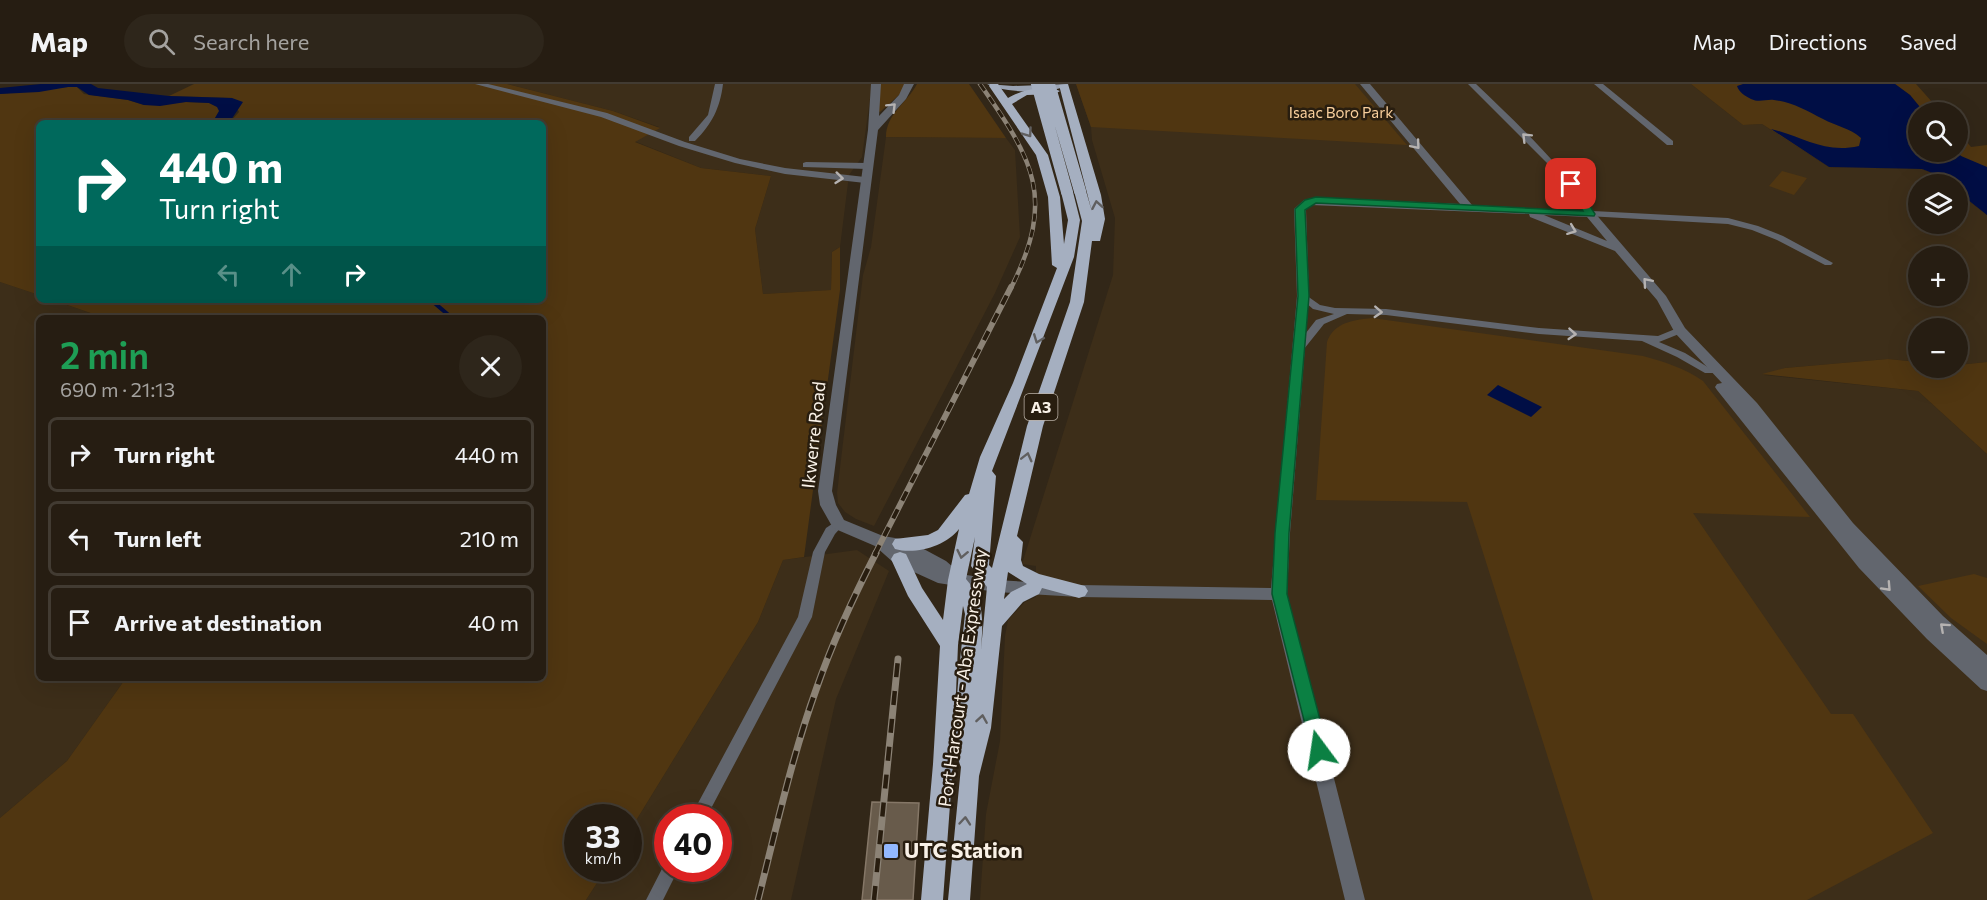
<!DOCTYPE html>
<meta charset="utf-8">
<style>
body{margin:0;font-family:Commissioner,sans-serif;background:#2e261b;color:#f1f3f6;height:100vh;display:flex;flex-direction:column;font-size:22px;white-space:nowrap}
*{box-sizing:border-box;margin:0}
p{font-size:20px;color:#a4a29f}
.icon{flex:none;width:33px;height:33px;fill:none;stroke:currentColor;stroke-width:2;stroke-linecap:round;stroke-linejoin:round}
.map{position:relative;flex:1;overflow:hidden}
.sheet{position:absolute;left:36px;top:231px;width:510px;height:366px;display:flex;flex-direction:column;background:#261d12;border-radius:9px;box-shadow:0 6px 24px #0002,0 0 0 2px #423b32}
.sheet>*{flex:none}
.top-card{position:absolute;left:36px;top:36px;width:510px;height:183px;border-radius:9px;box-shadow:0 6px 24px #0002,0 0 0 2px #423b32;background:#00695c;color:#fff;overflow:hidden}
.controls{position:absolute;left:1908px;top:18px;display:grid;gap:12px}
.controls a{display:grid;place-items:center;width:60px;height:60px;border-radius:50%;background:#261d12;box-shadow:0 6px 24px #0002,0 0 0 2px #423b32;font-size:30px}
.speed{position:absolute;left:564px;top:720px;display:flex;gap:12px;font-size:30px;font-weight:700;text-align:center}
.speed>*{display:grid;place-content:center;width:78px;height:78px;border-radius:50%;background:#261d12;box-shadow:0 6px 24px #0002,0 0 0 2px #423b32;line-height:1}
.speed small{font-size:15px;font-weight:400}
.speed .limit{border:9px solid #d22;background:#fff;color:#111}
.pin{position:absolute;display:grid;place-items:center;width:51px;height:51px;color:#fff;margin:-26px;border-radius:12px;box-shadow:0 3px 9px #0006}
.me{position:absolute;width:66px;margin:-33px;rotate:346deg;stroke-linejoin:round;filter:drop-shadow(0 0 4px #0008)}
.turn{display:flex;align-items:center;gap:21px;height:126px;padding:0 24px;font-size:27px}
.turn .icon{width:78px;height:78px;stroke-width:2.5}
.turn b{display:block;font-size:42px;line-height:51px}
.lanes{display:flex;align-items:center;height:57px;padding:0 24px;background:#0003;justify-content:center;gap:30px;direction:ltr}
.lanes .off{opacity:.35}
.round{display:grid;place-items:center;flex:none;width:63px;height:63px;border-radius:32px;background:#2e261b}
.headline{display:flex;align-items:center;justify-content:space-between;height:102px;padding:0 24px}
h1{font-size:36px;font-weight:600;line-height:45px;color:#1e9e55}
ul{padding:0;list-style:none}
li{display:flex;align-items:center;gap:18px;height:75px;margin:0 12px 9px;padding:0 12px;border:3px solid #423b32;border-radius:9px}
li div{flex:1}
li b{display:block;font-size:22px}
li em{font-style:normal}
header{display:flex;align-items:center;gap:36px;box-sizing:border-box;height:84px;padding:0 30px;background:#261d12;border-bottom:2px solid #423b32}
header strong{font-size:28px}
nav{display:flex;gap:33px;margin-inline-start:auto;font-size:21px}
.search{width:420px;height:54px;background:#2e261b;display:flex;align-items:center;gap:15px;box-sizing:border-box;padding:0 21px;border-radius:33px;color:#a4a29f;font-size:22px}
.map>svg:first-child{display:block}
.built{fill:#3d2e19;fill-rule:evenodd}
.green{fill:#503611}
.water{fill:#000e45}
.lines{fill:none;stroke-linecap:round;stroke-linejoin:round}
.stream{stroke:#000e45;stroke-width:4}
.building{fill:#685b4b;stroke:#857767;stroke-width:1.5}
.minor{fill:#62666e;fill-rule:evenodd}
.tertiary{fill:#62666e;fill-rule:evenodd}
.primary{fill:#9aa3b3;fill-rule:evenodd}
.trunk{fill:#a5afc0;fill-rule:evenodd}
.rail-far2-casing{stroke:#8c8376;stroke-width:4.5}
.rail-far1-casing{stroke:#8c8376;stroke-width:6}
.rail-casing{stroke:#8c8376;stroke-width:7}
.rail-far2{stroke:#281d0f;stroke-width:3;stroke-dasharray:8;stroke-linecap:butt}
.rail-far1{stroke:#281d0f;stroke-width:4;stroke-dasharray:10;stroke-linecap:butt}
.rail{stroke:#281d0f;stroke-width:4.5;stroke-dasharray:14;stroke-linecap:butt}
.trunk-bridge{stroke:#a5afc0;stroke-width:12}
.oneway{stroke:#b5b2b1}
.oneway2{stroke:#605f5f}
.route{fill:#0b8043;stroke:#07532c;stroke-width:1.5}
.poi-dot{fill:#92b7fd;stroke:#281d0f;stroke-width:2}
.labels{text-anchor:middle;stroke-width:5;stroke-linejoin:round;paint-order:stroke}
.far-park-label{font-size:15px;fill:#f9cf9c;stroke:#281d0f}
.shield{fill:#281d0f;stroke:#bab1a6;stroke-width:1.5}
.shield-label{font-size:16px;font-weight:bold;fill:#f9f1e7}
.street-label{font-size:18px;fill:#f9f1e7;stroke:#281d0f}
.near-poi-label{font-size:21px;font-weight:bold;fill:#f9f1e7;stroke:#281d0f;text-anchor:start}
</style>
<header>
<strong>Map</strong>
<div class="search"><svg class="icon" aria-label="search" viewBox="0 0 24 24"><circle cx="10" cy="10" r="6"/><path d="M15 15l6 6"/></svg>Search here</div>
<nav><a>Map</a><a>Directions</a><a>Saved</a></nav>
</header>
<div class="map">
<svg width="1987" height="816" viewBox="0 0 1987 816">
<rect width="100%" height="100%" fill="#322718"/>
<path class="built" d="M507 0H872L862 73 849 91 840 163 832 168 831 206 763 210 755 145 771 92 701 84 634 57 659 43 613 27Z
M1076 0H1691L1743 41 1762 40 1829 83 1922 85 1940 92 1949 100H1918V140H1958V108L1987 131V278L1958 281V244H1918V278L1888 275 1785 284 1764 291 1918 307 1987 370V816H980L986 730 1000 657 1005 552 1008 536 1025 518 1036 513V482L1022 480 1113 191 1115 134 1092 56 1091 43ZM1918 172H1958V212H1918Z
M886 53 1006 54 1015 66 1020 153 995 209 874 442 856 435 845 428 838 419 837 409 863 191 871 163Z
M0 198 39 211V216H53L105 234H39V594H126L67 677 0 734Z
M857 466 889 487 836 615 791 816H586L606 785 628 784 629 748 758 538 783 476ZM668 734H718V784H668Z"/>
<path class="green" d="M194 0H507L613 27 660 44 635 58 701 84 771 92 755 145 763 210 831 206 832 168 840 163V206L804 473 783 476 758 538 629 748 628 734H578V784L606 785 586 816H0V734L67 677 126 594H543V234H105L53 216H543V39H229L239 28 232 14 169 12Z
M880 0H905L900 10 880 28 878 27Z
M917 0H969L1006 54 886 53C886 30 907 19 917 0Z
M1076 0H1355L1407 61 1091 43Z
M1691 0H1871L1918 68H1932L1987 131 1958 108V100H1949L1940 92 1922 85 1829 83 1762 40 1743 41Z
M1895 0H1916L1941 28H1924L1910 11Z
M68 3H77L84 10 128 16 144 21 186 18 209 19 218 23 220 27 212 39H39V211L0 198V10Z
M1958 47 1971 63 1987 61V92L1956 68Z
M1782 87 1807 94 1794 111 1769 102Z
M1372 234 1643 272C1664 278 1685 284 1703 297L1810 433 1693 429 1831 630H1853L1933 749 1807 816H1593L1467 418 1316 416 1327 258C1334 238 1354 236 1372 234Z
M1888 275 1918 278V284H1958V281L1987 278V370L1918 307 1762 290 1785 284Z
M1974 490 1987 494V560L1951 534 1918 502Z"/>
<path class="water" d="M41 0H91L98 4 169 12 232 14 243 18 229 39H212L219 27 217 23 209 19 186 18 160 22 144 21 128 16 89 11 77 3H68L39 8 0 10V4Z
M1743 0H1895L1910 11 1924 28H1918V68H1956L1961 72 1987 83V131L1958 108V100H1949L1940 92 1922 85 1829 83 1771 45C1804 53 1824 70 1859 62L1861 54C1850 44 1836 42 1823 35 1807 27 1792 18 1774 16 1766 15 1759 19 1751 15 1745 12 1739 8 1737 2Z
M1498 301 1542 323 1531 333 1487 311Z"/>
<g class="lines">
<path class="stream" d="M431 216 452 234"/>
</g>
<path class="building" d="M872 718 919 719 913 816H862Z"/>
<g class="lines">
<path class="minor" d="M475 0H488L607 29 685 58 740 75 785 84 865 93 869 96 865 99 785 90 735 79 679 62 601 33Z
M715 0H723C720 24 712 40 695 57H689V53L708 31Z
M1468 0H1476C1518 40 1560 80 1593 127L1728 134 1758 142 1783 152 1833 179 1831 181H1825L1777 156 1752 146 1728 140 1587 132 1547 79Z
M1594 0H1603L1673 57V61H1667Z
M806 78 867 79 871 82 867 85 803 83V79Z
M1303 209 1320 221 1335 224 1386 225 1539 244 1658 252 1680 243 1684 244V248L1659 258 1685 269 1714 287 1713 289H1705L1677 273 1642 257 1539 250 1386 231 1347 230 1324 240 1304 265 1300 266 1295 263 1316 236 1334 230 1313 225 1298 212Z
M838 436 842 437 844 440 835 450 825 468 812 533 706 734H690L798 533 813 468 826 444Z
M668 778V784H679L663 816H646L665 779Z"/>
<path class="tertiary" d="M871 0H881L879 32 899 11 904 0H914L906 15 878 46 832 407 836 421 844 436 883 452 907 456 946 477 961 490 996 496 1079 501 1271 504 1297 212 1294 125 1304 116 1332 114 1460 120 1360 0H1370L1472 121 1594 128 1666 212 1685 244 1757 319 1853 439 1943 532 1987 571V607L1981 605 1927 555 1859 484 1717 306 1715 303 1717 300 1722 299 1675 249 1657 216 1615 167 1530 133 1529 130 1311 121 1306 126 1309 212 1290 449 1287 510 1365 816H1345L1272 516 1079 513 996 508 938 499 894 479 875 462 833 444 820 421 818 407 868 46ZM1544 131 1587 133 1607 157Z"/>
<path class="primary" d="M987 0 1013 2 1068 0C1056 11 1001 9 987 0Z"/>
<path class="trunk" d="M990 0H998L1008 14C1021 6 1046 0 1060 7L1055 10 1027 11 1012 20 1048 71 1060 113 1064 160 1068 136 1061 108 1063 105H1071L1073 108 1080 136 1074 173 992 387 996 392 989 481 992 484 1027 342 1070 218 1082 137 1074 107 1076 104H1084L1086 107 1092 128 1059 1 1068 0 1101 111 1105 135 1100 157H1092L1084 218 1043 342 1017 452 1023 458 1021 476 1023 482 1039 490 1085 502 1088 507 1085 512 1079 514 1042 504 1039 510 1023 518 1002 542 991 644 979 692 970 816H948L961 683C949 660 962 560 965 530L963 522 958 561 953 680 943 816H921L933 680 940 562 908 512 891 475 894 470 900 468 906 470 922 504 943 536 948 496 959 445C946 462 916 471 895 465L892 460 895 455 928 451 938 446 965 411 969 410 980 373 1013 299 1057 184 1052 181 1048 113 1036 71 989 2ZM975 453 971 482 987 503 981 565C983 538 985 516 966 495ZM1008 488 1027 500 1011 508 1004 515Z"/>
<g class="rail-far2-casing">
<path id="rail-far2" d="M980 0C1034 77 1056 114 1011 204"/>
</g>
<g class="rail-far1-casing">
<path id="rail-far1" d="M875 470 1011 203"/>
</g>
<g class="rail-casing">
<path id="rail" d="M758 816C776 745 792 672 817 603 833 557 854 512 876 469
M874 816 898 575"/>
</g>
<use href="#rail-far2" class="rail-far2"/>
<use href="#rail-far1" class="rail-far1"/>
<use href="#rail" class="rail"/>
<path class="trunk-bridge" d="M1037 0 1067 108
M1049 0 1080 107"/>
</g>
<defs><path id="oneway-chevron" d="M-2-3.5L2.5 0L-2 3.5" fill="none" stroke-width="1.6" stroke-linecap="round" stroke-linejoin="round" transform="scale(1.5)"/></defs>
<g class="oneway">
<use href="#oneway-chevron" transform="translate(892 23) rotate(-45)"/>
<use href="#oneway-chevron" transform="translate(1526 53) rotate(-135)"/>
<use href="#oneway-chevron" transform="translate(1416 61) rotate(50)"/>
<use href="#oneway-chevron" transform="translate(839 94) rotate(6)"/>
<use href="#oneway-chevron" transform="translate(1572 146) rotate(21)"/>
<use href="#oneway-chevron" transform="translate(1647 198) rotate(-131)"/>
<use href="#oneway-chevron" transform="translate(1378 228) rotate(3)"/>
<use href="#oneway-chevron" transform="translate(1572 250) rotate(4)"/>
<use href="#oneway-chevron" transform="translate(1887 503) rotate(47)"/>
<use href="#oneway-chevron" transform="translate(1944 543) rotate(-138)"/>
</g>
<g class="oneway2">
<use href="#oneway-chevron" transform="translate(1028 49) rotate(55)"/>
<use href="#oneway-chevron" transform="translate(1097 121) rotate(-100)"/>
<use href="#oneway-chevron" transform="translate(1038 255) rotate(111)"/>
<use href="#oneway-chevron" transform="translate(1027 373) rotate(-76)"/>
<use href="#oneway-chevron" transform="translate(962 470) rotate(102)"/>
<use href="#oneway-chevron" transform="translate(982 635) rotate(-81)"/>
<use href="#oneway-chevron" transform="translate(965 737) rotate(-85)"/>
</g>
<path class="route" d="M1571 97 1576 100 1595 130 1594 132 1316 119 1305 126 1309 212 1289 449 1287 510 1328 666 1325 672 1319 674 1313 672 1272 510 1275 449 1298 212 1295 125 1305 116 1316 113 1583 127 1566 100Z"/>
<rect class="poi-dot" x="883" y="759" width="16" height="16" rx="3"/>
<g class="labels">
<g class="far-park-label">
<text x="1341" y="34">Isaac Boro Park</text>
</g>
<rect class="shield" x="1024.5" y="310" width="33" height="26" rx="4.5"/>
<g class="shield-label">
<text x="1041" y="329">A3</text>
</g>
<g class="street-label">
<text transform="translate(814 351) rotate(-84)" y="6">Ikwerre Road</text>
<text transform="translate(963 594) rotate(-82)" y="6">Port Harcourt - Aba Expressway</text>
</g>
<g class="near-poi-label">
<text x="904" y="774">UTC Station</text>
</g>
</g>
</svg>
<div class="controls">
<a><svg class="icon" aria-label="search" viewBox="0 0 24 24"><circle cx="10" cy="10" r="6"/><path d="M15 15l6 6"/></svg></a>
<a><svg class="icon" aria-label="layers" viewBox="0 0 24 24"><path d="M12 4l9 5-9 5-9-5zM3 14l9 5 9-5"/></svg></a>
<a>+</a>
<a>−</a>
</div>
<div class="speed"><div>33<small>km/h</small></div><div class="limit">40</div></div>
<div class="pin" style="left:1571px;top:100px;background:#d93025"><svg class="icon" aria-label="arrive" viewBox="0 0 24 24"><path d="M6 21V4h12l-3 4 3 4H6"/></svg></div>
<svg class="me" style="left:1319px;top:666px" viewBox="-20 -20 40 40"><circle r="19" fill="#fff"/><path d="M0-13L10 11 0 6-10 11z" fill="#0b8043"/></svg>
<div class="top-card">
<div class="turn"><svg class="icon" aria-label="right" viewBox="0 0 24 24"><path d="M7 20v-9h11M14 6l5 5-5 5"/></svg><div><b>440 m</b>Turn right</div></div>
<div class="lanes"><svg class="icon off" aria-label="left" viewBox="0 0 24 24"><path d="M17 20v-9H6M10 6l-5 5 5 5"/></svg><svg class="icon off" aria-label="ahead" viewBox="0 0 24 24"><path d="M12 20V5M6 11l6-6 6 6"/></svg><svg class="icon" aria-label="right" viewBox="0 0 24 24"><path d="M7 20v-9h11M14 6l5 5-5 5"/></svg></div>
</div>
<section class="sheet">
<div class="headline"><div><h1>2 min</h1><p>690 m · 21:13</p></div><a class="round"><svg class="icon" aria-label="close" viewBox="0 0 24 24"><path d="M6 6l12 12M18 6L6 18"/></svg></a></div>
<ul>
<li><svg class="icon" aria-label="right" viewBox="0 0 24 24"><path d="M7 20v-9h11M14 6l5 5-5 5"/></svg><div><b>Turn right</b></div><em>440 m</em></li>
<li><svg class="icon" aria-label="left" viewBox="0 0 24 24"><path d="M17 20v-9H6M10 6l-5 5 5 5"/></svg><div><b>Turn left</b></div><em>210 m</em></li>
<li><svg class="icon" aria-label="arrive" viewBox="0 0 24 24"><path d="M6 21V4h12l-3 4 3 4H6"/></svg><div><b>Arrive at destination</b></div><em>40 m</em></li>
</ul>
</section>
</div>
